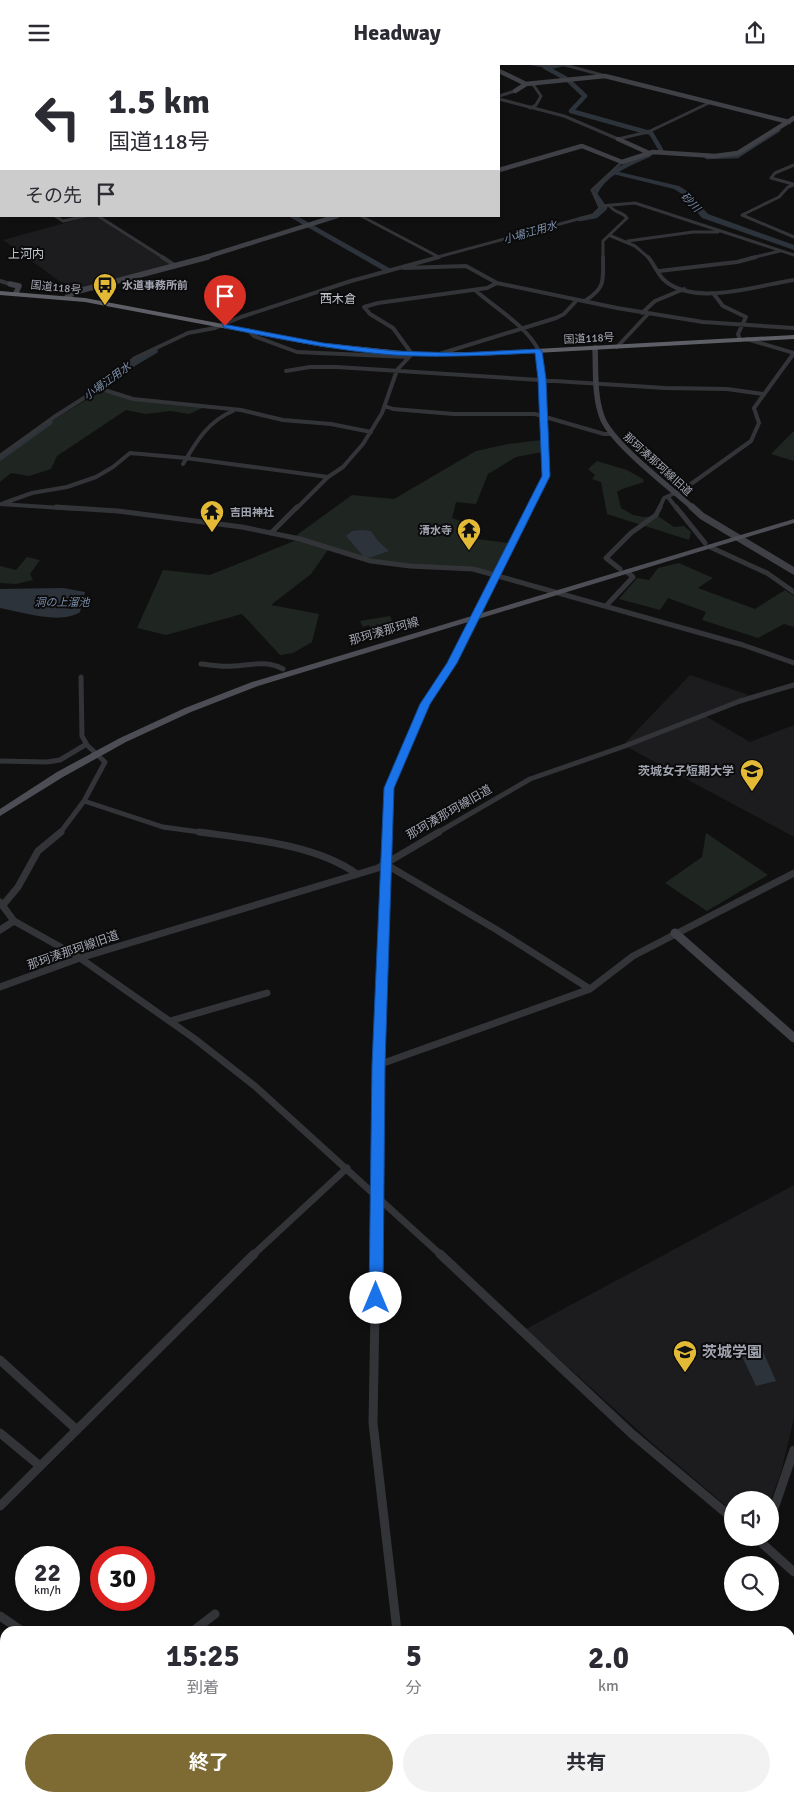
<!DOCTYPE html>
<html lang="ja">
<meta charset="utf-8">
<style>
body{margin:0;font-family:Signika,"Noto Sans JP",sans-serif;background:#f2f2f3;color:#2b2b33;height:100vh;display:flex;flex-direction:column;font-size:19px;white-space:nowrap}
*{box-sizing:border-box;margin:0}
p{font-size:16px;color:#7c7c81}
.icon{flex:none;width:28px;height:28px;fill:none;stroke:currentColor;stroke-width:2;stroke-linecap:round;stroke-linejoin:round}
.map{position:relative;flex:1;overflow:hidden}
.sheet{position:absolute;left:0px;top:1561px;width:795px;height:176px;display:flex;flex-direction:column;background:#fff;border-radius:15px 15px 0 0;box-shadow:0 1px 4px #0004}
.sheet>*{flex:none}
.banner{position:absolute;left:0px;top:0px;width:500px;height:152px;box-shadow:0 1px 4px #0004;background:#fff;color:#2b2b33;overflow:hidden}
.buttons{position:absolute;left:724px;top:1426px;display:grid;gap:10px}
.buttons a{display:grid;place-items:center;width:55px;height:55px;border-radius:50%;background:#fff;box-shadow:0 1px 4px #0004;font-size:25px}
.speed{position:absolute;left:15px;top:1481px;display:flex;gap:10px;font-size:25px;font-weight:700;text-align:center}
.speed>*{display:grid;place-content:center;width:65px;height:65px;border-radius:50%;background:#fff;box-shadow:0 1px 4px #0004;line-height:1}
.speed small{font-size:12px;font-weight:400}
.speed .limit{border:8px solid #d22;background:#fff;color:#111}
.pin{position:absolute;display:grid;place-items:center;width:42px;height:42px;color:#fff;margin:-51px -21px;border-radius:50% 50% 50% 0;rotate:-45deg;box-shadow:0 0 5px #0007}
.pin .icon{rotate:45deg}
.me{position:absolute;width:55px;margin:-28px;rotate:0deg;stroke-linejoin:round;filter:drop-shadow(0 0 4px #0008)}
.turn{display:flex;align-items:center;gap:18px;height:105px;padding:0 25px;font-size:22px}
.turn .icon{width:65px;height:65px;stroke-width:2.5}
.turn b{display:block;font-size:35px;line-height:42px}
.then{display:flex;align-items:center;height:48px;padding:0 25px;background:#0003;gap:10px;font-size:19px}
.eta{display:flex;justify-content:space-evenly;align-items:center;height:85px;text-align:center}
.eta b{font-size:30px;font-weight:700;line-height:35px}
.cta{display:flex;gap:10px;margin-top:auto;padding:10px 25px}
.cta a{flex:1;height:58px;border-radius:30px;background:#7e6b34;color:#fff;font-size:20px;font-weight:700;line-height:58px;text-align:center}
.cta a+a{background:#f2f2f3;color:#2b2b33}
header{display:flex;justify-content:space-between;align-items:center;height:65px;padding:0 25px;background:#fff;font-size:22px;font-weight:700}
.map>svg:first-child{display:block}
.built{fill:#1c1c1e}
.green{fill:#1f2520}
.water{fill:#2d333b}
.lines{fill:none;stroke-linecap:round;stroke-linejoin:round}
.canal-far1{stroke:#2d333b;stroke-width:4.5}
.canal{stroke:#2d333b;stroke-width:5.5}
.river{fill:#2d333b;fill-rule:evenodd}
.street-far4{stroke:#333438;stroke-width:3}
.street-far3{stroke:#333438;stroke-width:4}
.street-far2{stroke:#333438;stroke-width:5}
.street-far1{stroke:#333438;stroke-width:7}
.street{stroke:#333438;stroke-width:9}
.secondary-far3{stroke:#3f4046;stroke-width:4.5}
.secondary-far2{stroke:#3f4046;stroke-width:5.5}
.secondary-far1{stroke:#3f4046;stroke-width:7}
.secondary{stroke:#3f4046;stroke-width:9}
.primary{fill:#4d4e55;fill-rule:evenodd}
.highway{fill:#5e5f66;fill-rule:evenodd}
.route{fill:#1a73e8;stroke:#114b97}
.labels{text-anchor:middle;stroke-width:4;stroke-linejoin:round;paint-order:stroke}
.far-water-label{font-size:11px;font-style:italic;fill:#7b8faa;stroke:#0b0b0c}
.far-poi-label{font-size:11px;font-weight:bold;fill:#a2a5b1;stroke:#0b0b0c;text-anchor:start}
.far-street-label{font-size:11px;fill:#a2a5b1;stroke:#0b0b0c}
.far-quarter-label{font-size:12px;fill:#c3c5cd;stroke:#0b0b0c}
.street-label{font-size:12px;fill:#a2a5b1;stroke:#0b0b0c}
.poi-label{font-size:12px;font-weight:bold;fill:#a2a5b1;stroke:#0b0b0c;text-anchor:end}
.near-poi-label{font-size:15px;font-weight:bold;fill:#a2a5b1;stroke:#0b0b0c;text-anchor:start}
</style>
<header><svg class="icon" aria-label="menu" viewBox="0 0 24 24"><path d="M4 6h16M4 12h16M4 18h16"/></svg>Headway<svg class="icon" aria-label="share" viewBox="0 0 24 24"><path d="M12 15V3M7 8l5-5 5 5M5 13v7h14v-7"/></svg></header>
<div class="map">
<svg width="794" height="1737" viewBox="0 0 794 1737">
<rect width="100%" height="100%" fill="#101011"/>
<path class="built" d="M90 151H96L174 200 75 225 66 221 3 175Z
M690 610 749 630 702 649 750 677 794 660V772L627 682 625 678Z
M794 1120V1353L781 1407 770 1437V1435H732V1446L651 1377 526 1264Z"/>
<path class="green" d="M101 326C136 336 169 340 205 342L189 349 170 346 146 349 126 345 57 391 51 404 29 411 11 408 0 417V394L53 355Z
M794 366V396L771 389Z
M542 375V387L516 392 488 409 476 439 456 437 452 453 460 456H478L477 474 509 478 493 507 416 503 362 493 330 482 311 509 271 540 319 549 312 577 293 588 280 590 242 549 166 570 137 563 163 505 210 510 299 474 294 472 352 430 394 434 476 386 508 379Z
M597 396 627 405 643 414 644 417 622 424 617 427 621 443 633 450 644 452 658 451 674 462 684 461 691 467 689 475 607 449 601 417 592 414 595 410 588 404Z
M27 492 40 495 30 509 33 515 16 519 0 518V501L16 505Z
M679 498 713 513 698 523 755 544 785 525 794 531V562L784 559 758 573 702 555 706 547 668 533 660 545 619 534 637 513 649 515 658 503Z
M390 551 396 565 382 568 379 565 372 566 369 560 363 562 360 556Z
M706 768 768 810 707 846 665 818 702 792Z"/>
<path class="water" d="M363 465 371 466 378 476 389 486 372 492H364L346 471 352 466Z
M63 523 85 527 80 547C61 560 22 547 0 543V524Z
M761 1282 776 1316 756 1321 740 1287Z"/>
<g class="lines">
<path class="canal-far1" d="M545 2 565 13
M568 15 585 31 571 46 646 67
M648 67 651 68 661 85
M707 92 737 91 778 65
M580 154 596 151 605 143 595 129C603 109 630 98 649 90"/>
<path class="canal" d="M123 305 155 286
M0 393 50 357"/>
<path class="river" d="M530 0H569L552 4Z
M0 72H1V76H0Z
M615 106 679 121 687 126 708 149 794 180V185L702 153 682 129 674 124 613 109 612 108Z
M288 151H297L391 204 384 206Z"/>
<path class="street-far4" d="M541 0H554
M565 0 602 10
M499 31 515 26
M499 34 564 51 618 74 648 67 711 37
M530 43 536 40 541 31 532 18
M793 119 771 113 775 108 794 100
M794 120 788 122 779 132 742 150 794 172
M601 141 635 138 794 190
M55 151 63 156 86 151
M98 151 164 193
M361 151 437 191
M611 171 635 181 649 193
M628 176 693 167H718
M434 193 593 150 600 143 592 125 622 97
M603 193V176L627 153C622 146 615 149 609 140
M751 193 780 186"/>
<path class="street-far3" d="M162 192 176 201
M648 192C654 199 657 208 663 214 693 243 758 220 794 215
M404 203 466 201 497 218 617 243 703 257 794 263
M659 206 737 197 756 192
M0 216 10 219
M475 225C496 244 526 260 539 286L546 411 530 444
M713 228 723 241 746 252 738 269 740 275
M585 236C606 222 603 216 603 192
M642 248 655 236 684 224
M248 265 254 271 297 287 409 292
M747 274 794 288
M617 282 648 249
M436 290 556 253 564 249 577 235
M286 306 310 302H337L665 323 727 324 763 329
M98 323 133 334 241 345 283 355 331 359 371 367
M385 341 393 344 454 349H535L604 369H610
M0 391 54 352 95 326 135 293 188 268 215 263 241 252 351 216 439 192
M183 399C196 377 208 356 233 346
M668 432 677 444
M4 438 32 428 67 422 96 412 113 402 130 388 186 393 328 412
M0 439 77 444
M296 444 328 412 343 402 363 379 382 348 397 305 412 289 393 263 370 249 364 242 378 238 487 223 497 218
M659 444 664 433 684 424 751 376 759 358 754 343 794 288"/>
<path class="street-far2" d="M56 442 118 446 242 462 300 474 371 496 410 501 473 504 743 580 794 598
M676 442 705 478
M271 468 297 442
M710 482 767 508 794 527
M620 504 606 493 631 468 656 450 660 442
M606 541 633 512 627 507
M201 599C212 600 222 602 233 601 250 600 267 595 283 604
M0 696 47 697 60 695 85 680
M84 736 163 762 207 768
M60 768 84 736 105 697 87 680 82 671 81 612
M387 768 389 723 425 639 452 598 530 442
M437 768 530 714 625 681 740 636 794 620"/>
<path class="street-far1" d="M199 767C249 774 315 779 357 809
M387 800 497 865 590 924
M0 837 14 856 80 893 195 974 256 1022 441 1190
M3 840 18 822 38 786 61 767
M0 865 14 856
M0 922 80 893 378 803 439 767
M170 956 267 928
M378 1000 590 924 633 891 794 808
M253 1190 347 1103
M376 1190 378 1000 387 767"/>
<path class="street" d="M376 1189 373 1358 397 1566
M440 1189 632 1369 732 1453
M0 1295 77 1365
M0 1368 40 1401
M0 1441 254 1189
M770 1455 794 1385
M755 1472 794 1507
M0 1551 22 1566
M193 1566 215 1549
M201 1732 206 1737
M416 1732 417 1737
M3 1737 5 1732"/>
<path class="secondary-far3" d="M479 0 485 1
M499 6 526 19 605 11 789 57
M515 26 526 19
M618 74 649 88
M499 105 582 81 622 97 653 87 715 91 738 88 794 53
M203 193 337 151"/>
<path class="secondary-far2" d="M10 219 19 221 16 228
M67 232 75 227 208 192
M595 283C596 306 594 330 602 352 611 378 671 423 694 444"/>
<path class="secondary-far1" d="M692 442 702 451 794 506"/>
<path class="secondary" d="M675 868 794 973"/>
<path class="primary" d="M450 0H454L455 1H451Z
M0 132 1 133V135L0 136Z
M794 454V458L258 621 191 647 126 677 63 712 0 751V744L57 707 120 673 185 643 252 617Z"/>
<path class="highway" d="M0 226 85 233 323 278 412 287H479L794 270V274L479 291H412L323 282 85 237 0 230Z"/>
</g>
<path class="route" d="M223 259 323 278 394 286 457 288 539 284 542 286 546 314 550 411 457 598 430 639 394 723 385 1000 383 1233 381 1238 376 1239 371 1238 369 1233 372 1000 384 723 420 639 447 598 542 411 538 314 535 288C488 290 441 293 394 290 337 286 281 274 225 263L223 262Z"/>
<defs>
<g id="bus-pin" transform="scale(1.25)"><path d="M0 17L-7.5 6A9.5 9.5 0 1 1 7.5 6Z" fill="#e3ba36" stroke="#0b0b0c"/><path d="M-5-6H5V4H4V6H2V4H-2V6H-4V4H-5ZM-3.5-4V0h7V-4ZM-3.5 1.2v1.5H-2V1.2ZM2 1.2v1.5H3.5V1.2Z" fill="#111"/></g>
<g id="temple-pin" transform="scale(1.25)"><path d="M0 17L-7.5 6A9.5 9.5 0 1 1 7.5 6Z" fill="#e3ba36" stroke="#0b0b0c"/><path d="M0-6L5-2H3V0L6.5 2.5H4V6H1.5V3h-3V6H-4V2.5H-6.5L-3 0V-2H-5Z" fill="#111"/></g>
<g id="university-pin" transform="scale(1.25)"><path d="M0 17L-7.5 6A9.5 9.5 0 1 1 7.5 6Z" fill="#e3ba36" stroke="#0b0b0c"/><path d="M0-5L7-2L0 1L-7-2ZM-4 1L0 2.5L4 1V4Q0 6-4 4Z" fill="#111"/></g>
<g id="school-pin" transform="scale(1.25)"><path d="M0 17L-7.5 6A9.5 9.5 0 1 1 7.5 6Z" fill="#e3ba36" stroke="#0b0b0c"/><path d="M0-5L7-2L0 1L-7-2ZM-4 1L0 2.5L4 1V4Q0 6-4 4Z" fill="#111"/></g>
</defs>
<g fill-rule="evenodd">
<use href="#bus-pin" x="105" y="220"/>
<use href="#temple-pin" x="212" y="447"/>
<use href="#temple-pin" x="469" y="465"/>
<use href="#university-pin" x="752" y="706"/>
<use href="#school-pin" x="685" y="1287"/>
</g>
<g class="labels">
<g class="far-water-label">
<text transform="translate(691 137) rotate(46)" y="4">砂川</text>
<text transform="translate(530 167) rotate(-16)" y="4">小場江用水</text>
<text transform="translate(107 316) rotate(-36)" y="4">小場江用水</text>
<text x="62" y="541">洞の上溜池</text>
</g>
<g class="far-poi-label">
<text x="122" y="224">水道事務所前</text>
<text x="230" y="451">吉田神社</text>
<text x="452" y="469" text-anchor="end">清水寺</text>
</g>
<g class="far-street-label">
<text transform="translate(56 222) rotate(6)" y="4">国道118号</text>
<text transform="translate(589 273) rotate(-3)" y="4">国道118号</text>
<text transform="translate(658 399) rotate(42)" y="4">那珂湊那珂線旧道</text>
</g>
<g class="far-quarter-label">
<text x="26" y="193">上河内</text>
<text x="338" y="238">西木倉</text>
</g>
<g class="street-label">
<text transform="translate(384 566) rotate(-16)" y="4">那珂湊那珂線</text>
<text transform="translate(449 747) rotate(-30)" y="4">那珂湊那珂線旧道</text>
<text transform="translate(73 885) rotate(-19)" y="4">那珂湊那珂線旧道</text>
</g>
<g class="poi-label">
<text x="734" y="710">茨城女子短期大学</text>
</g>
<g class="near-poi-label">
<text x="702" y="1292">茨城学園</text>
</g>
</g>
</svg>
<div class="buttons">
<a><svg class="icon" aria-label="sound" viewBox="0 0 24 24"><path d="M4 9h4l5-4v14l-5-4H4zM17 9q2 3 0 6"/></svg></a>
<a><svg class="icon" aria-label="search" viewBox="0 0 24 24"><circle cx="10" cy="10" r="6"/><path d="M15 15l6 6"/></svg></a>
</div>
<div class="speed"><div>22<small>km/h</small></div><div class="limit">30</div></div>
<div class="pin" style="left:225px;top:261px;background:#d93025"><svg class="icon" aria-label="arrive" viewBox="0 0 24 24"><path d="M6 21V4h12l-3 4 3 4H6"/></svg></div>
<svg class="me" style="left:376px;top:1233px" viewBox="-20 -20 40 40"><circle r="19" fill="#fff"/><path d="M0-13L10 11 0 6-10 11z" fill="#1a73e8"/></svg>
<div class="banner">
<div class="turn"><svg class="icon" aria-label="left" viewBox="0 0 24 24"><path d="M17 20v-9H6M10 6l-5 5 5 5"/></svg><div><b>1.5 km</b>国道118号</div></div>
<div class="then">その先<svg class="icon" aria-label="arrive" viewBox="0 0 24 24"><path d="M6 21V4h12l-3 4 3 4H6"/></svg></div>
</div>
<section class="sheet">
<div class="eta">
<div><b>15:25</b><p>到着</p></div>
<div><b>5</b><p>分</p></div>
<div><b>2.0</b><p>km</p></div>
</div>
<div class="cta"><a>終了</a><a>共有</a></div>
</section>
</div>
